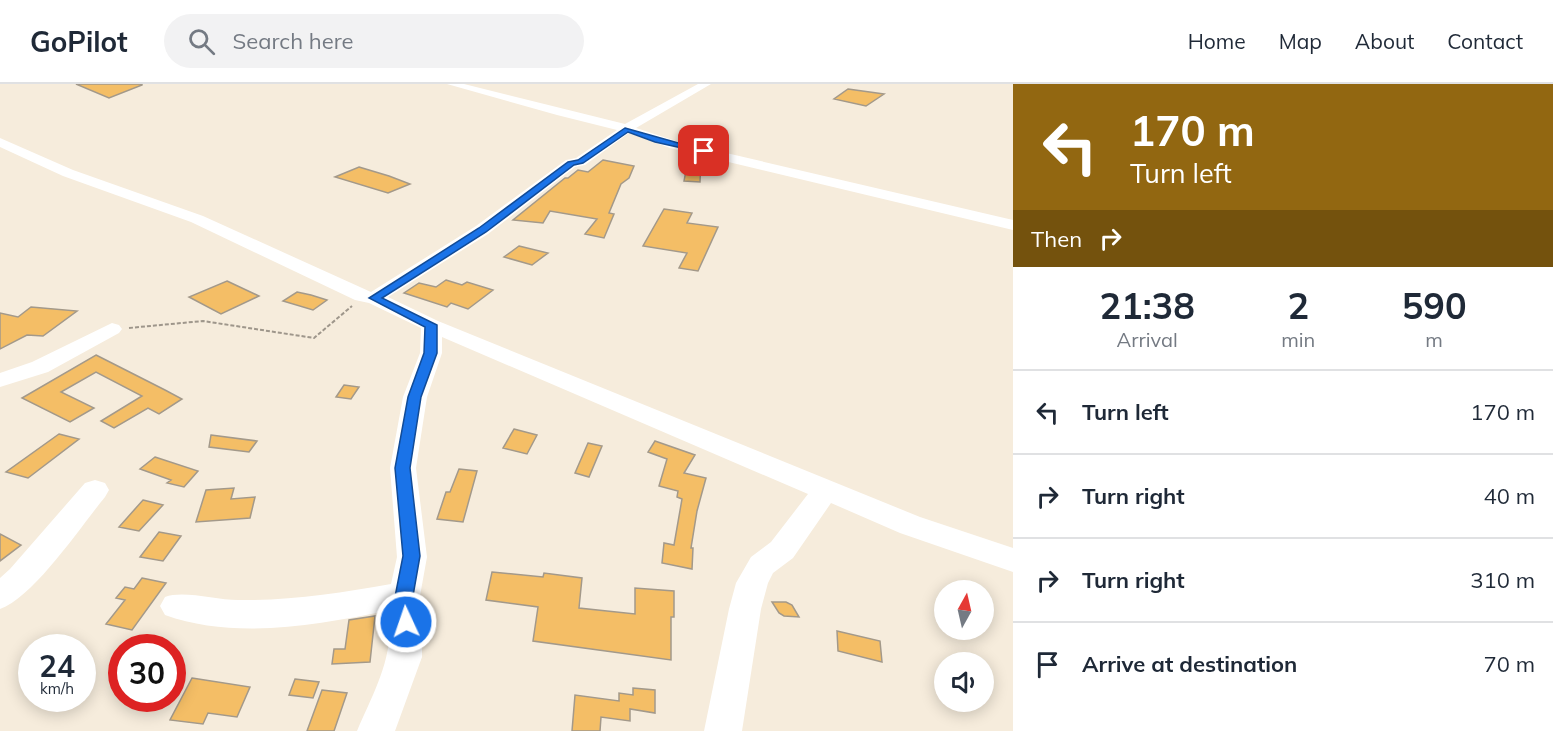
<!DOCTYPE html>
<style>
body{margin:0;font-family:Mulish,sans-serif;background:#f2f2f3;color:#1f2937;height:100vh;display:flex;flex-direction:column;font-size:22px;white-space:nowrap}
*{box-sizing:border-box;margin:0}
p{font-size:20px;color:#747a83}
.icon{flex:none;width:33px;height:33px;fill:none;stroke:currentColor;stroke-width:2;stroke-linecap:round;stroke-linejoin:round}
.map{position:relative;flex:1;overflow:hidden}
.details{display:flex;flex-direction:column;background:#fff;width:540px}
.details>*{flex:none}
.guide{background:#926711;color:#fff;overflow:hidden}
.needle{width:39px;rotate:8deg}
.fabs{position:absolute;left:934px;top:496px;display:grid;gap:12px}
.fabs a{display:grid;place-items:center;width:60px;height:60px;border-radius:50%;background:#fff;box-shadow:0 3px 15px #0003;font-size:30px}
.speed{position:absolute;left:18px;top:550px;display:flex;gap:12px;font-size:30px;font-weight:700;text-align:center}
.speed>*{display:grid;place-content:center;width:78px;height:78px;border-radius:50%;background:#fff;box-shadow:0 3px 15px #0003;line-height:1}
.speed small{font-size:15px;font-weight:400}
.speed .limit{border:9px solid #d22;background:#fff;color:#111}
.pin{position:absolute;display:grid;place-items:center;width:51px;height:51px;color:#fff;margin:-26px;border-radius:12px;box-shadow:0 3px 9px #0006}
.me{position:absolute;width:66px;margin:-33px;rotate:357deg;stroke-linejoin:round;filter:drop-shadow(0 0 4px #0008)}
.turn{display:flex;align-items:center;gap:21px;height:126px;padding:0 18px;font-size:27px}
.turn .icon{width:78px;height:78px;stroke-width:2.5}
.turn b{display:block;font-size:42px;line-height:51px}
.then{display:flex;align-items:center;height:57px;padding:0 18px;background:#0003;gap:12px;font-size:22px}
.eta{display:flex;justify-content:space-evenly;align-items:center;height:102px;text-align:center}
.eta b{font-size:36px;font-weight:700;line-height:42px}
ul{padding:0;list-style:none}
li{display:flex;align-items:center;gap:18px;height:84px;padding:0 18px;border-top:2px solid #e0e1e3}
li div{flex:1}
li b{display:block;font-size:22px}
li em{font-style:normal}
header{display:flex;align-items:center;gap:36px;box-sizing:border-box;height:84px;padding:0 30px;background:#fff;border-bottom:2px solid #e0e1e3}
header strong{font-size:28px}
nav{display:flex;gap:33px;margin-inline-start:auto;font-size:21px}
.search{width:420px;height:54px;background:#f2f2f3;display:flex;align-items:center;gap:15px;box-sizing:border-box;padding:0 21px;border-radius:33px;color:#747a83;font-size:22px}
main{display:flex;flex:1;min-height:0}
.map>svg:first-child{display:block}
.building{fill:#f4be66;stroke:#a3998a;stroke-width:1.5}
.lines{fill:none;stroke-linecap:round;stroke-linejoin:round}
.path{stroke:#9e968b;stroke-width:2;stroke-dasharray:4 2;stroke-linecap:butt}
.minor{fill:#fff;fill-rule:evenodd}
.route{fill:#1a73e8;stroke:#114b97;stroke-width:1.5}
</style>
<header>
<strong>GoPilot</strong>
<div class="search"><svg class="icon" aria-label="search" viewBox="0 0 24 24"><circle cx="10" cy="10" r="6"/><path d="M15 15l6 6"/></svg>Search here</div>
<nav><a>Home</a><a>Map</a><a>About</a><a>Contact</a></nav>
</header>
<main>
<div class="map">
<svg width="1013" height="647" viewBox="0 0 1013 647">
<rect width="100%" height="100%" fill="#f6ecdc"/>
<path class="building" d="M76 0H142V1L109 14Z
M848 5 884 10 866 22 834 15Z
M689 71 701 74 700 98 684 97Z
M603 76 634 82 629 94 621 100 609 129 614 130 604 154 585 150 597 135 550 127 543 139 513 136 565 94H568L578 86 588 88Z
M359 83 389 92 410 100 388 109 335 93Z
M664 125 692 129 687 139 718 143 698 187 679 184 687 169 643 162Z
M519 162 548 169 532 181 504 173Z
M446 196 462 201 467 198 493 206 468 225 451 219 447 223 404 209 419 199 436 203Z
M227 197 259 212 221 230 189 213Z
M297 208 311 211 327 216 313 226 283 217Z
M31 223 77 227 43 252 27 251 0 265V229L18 233Z
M96 271 165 306 182 315 159 330 148 324 114 344 101 337 142 312 96 288 61 308 94 324 70 338 22 314Z
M344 301 359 303 351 315 336 313Z
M514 345 537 351 527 370 503 364Z
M59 350 79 355 28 394 6 388Z
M211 351 257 357 249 368 209 363Z
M655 357 695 371 684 389 706 394 697 427 691 464H693L692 485 662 479 664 459 674 461 682 415 677 413 678 407 659 402 667 375 648 368Z
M588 359 602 362 589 393 575 389Z
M155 373 198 387 184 403 167 399 171 396 140 385Z
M459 385 477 387 463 438 437 435 446 408H450Z
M234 404 231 415 255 413 250 434 196 438 206 406Z
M143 416 163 421 139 447 119 443Z
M159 448 181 452 163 477 140 473Z
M0 450 21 461 0 477Z
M492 488 543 493 544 489 582 494 579 524 635 530V504L674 507V533H671V576L533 557 538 523 486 516Z
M142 494 166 499 132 546 106 540 125 516 116 514 125 503 134 505Z
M772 518H786L792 521 799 533 784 532 779 529Z
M375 532 370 578 332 580 334 565H345L349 536Z
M837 547 880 557 882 578 838 567Z
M192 594 250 603 237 633 208 629 203 640 170 636Z
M295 595 319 598 313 614 289 611Z
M633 604 655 606V629L630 625V637L601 633 600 647H572L575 611 619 617V609L633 611Z
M322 606 347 609 334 647H307Z"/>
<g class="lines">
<path class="path" d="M129 244 203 237 314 254 352 222"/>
<path class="minor" d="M447 0H464L625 40 698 0H711L636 44 679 58 1013 136V146L670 64 629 49 585 81 575 83 488 150 388 213 438 237 920 433 1013 464V488L900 449 831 419 793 474 773 489 768 499 761 525 742 647H704L729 525 736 499 751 473 771 458 808 410 442 253V269L427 313 416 384 427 473 418 523 422 538V573L395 647H357C373 609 397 569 387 527 316 541 235 556 165 531L160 522 165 513C183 506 216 516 238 516 289 517 340 509 391 500L397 473 390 384 403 313 420 269 421 244 369 219 355 216 191 138 63 92 0 63V54L73 86 203 132 371 208 476 142 566 76 576 74 617 46 557 31Z
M112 239 119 241 122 245 119 249 48 288 0 303V289L32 278Z
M95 396 105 399 109 406 105 413C81 442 34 513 0 525V494L10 485 85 399Z"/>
</g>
<path class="route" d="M625 44 707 67 704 69 655 58 628 48 583 79 574 81 486 148 382 214 437 241V269L421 313 410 384 420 472 411 523 415 538 413 544 406 546 399 544 393 523 403 472 395 384 408 313 424 269 425 243 369 214 479 144 568 78 578 76Z"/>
</svg>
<div class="fabs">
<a><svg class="needle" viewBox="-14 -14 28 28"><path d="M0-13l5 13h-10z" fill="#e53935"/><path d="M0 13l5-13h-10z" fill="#747a83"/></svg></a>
<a><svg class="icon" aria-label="sound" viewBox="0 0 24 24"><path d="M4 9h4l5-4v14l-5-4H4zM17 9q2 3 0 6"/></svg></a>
</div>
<div class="speed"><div>24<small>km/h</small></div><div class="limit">30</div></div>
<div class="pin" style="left:704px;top:67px;background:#d93025"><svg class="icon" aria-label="arrive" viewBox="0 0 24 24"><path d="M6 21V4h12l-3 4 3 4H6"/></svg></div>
<svg class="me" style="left:406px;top:538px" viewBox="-20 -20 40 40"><circle r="17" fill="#1a73e8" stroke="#fff" stroke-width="3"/><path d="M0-11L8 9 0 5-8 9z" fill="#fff"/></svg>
</div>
<section class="details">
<div class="guide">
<div class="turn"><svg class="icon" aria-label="left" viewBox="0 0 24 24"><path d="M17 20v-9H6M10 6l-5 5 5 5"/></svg><div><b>170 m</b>Turn left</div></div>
<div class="then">Then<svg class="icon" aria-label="right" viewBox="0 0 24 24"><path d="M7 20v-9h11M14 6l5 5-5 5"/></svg></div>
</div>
<div class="eta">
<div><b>21:38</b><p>Arrival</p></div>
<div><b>2</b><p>min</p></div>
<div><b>590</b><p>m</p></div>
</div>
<ul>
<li><svg class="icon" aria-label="left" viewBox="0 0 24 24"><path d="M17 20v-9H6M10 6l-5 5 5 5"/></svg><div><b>Turn left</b></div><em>170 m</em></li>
<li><svg class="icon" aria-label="right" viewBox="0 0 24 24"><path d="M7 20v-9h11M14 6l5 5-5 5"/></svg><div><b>Turn right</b></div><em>40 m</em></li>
<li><svg class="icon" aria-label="right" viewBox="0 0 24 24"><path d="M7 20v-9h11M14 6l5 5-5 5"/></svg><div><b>Turn right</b></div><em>310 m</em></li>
<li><svg class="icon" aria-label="arrive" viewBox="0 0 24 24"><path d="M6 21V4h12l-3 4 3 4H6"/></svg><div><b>Arrive at destination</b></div><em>70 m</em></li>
</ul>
</section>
</main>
